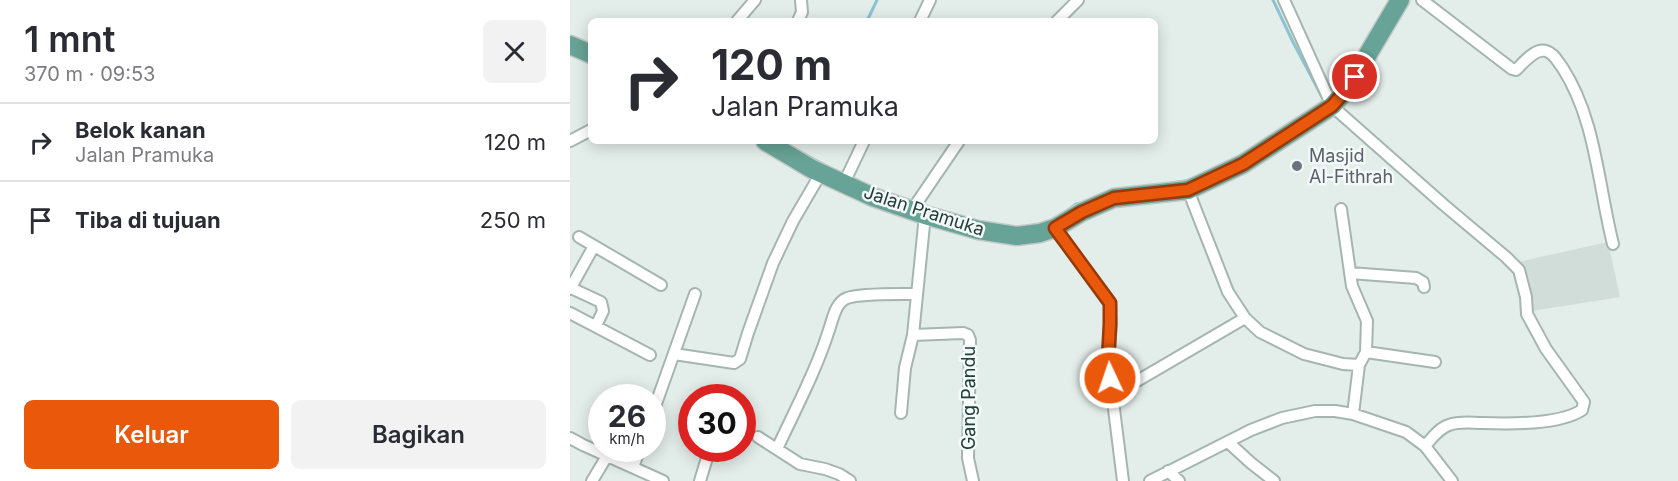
<!DOCTYPE html>
<html lang="id">
<meta charset="utf-8">
<style>
body{margin:0;font-family:Inter,sans-serif;background:#f2f2f3;color:#2b2b33;height:100vh;display:flex;flex-direction:column;font-size:22px;white-space:nowrap}
*{box-sizing:border-box;margin:0}
p{font-size:20px;color:#7c7c81}
.icon{flex:none;width:33px;height:33px;fill:none;stroke:currentColor;stroke-width:2;stroke-linecap:round;stroke-linejoin:round}
.map{position:relative;flex:1;overflow:hidden}
.details{display:flex;flex-direction:column;background:#fff;width:570px}
.details>*{flex:none}
.guide{position:absolute;left:18px;top:18px;width:570px;height:126px;border-radius:9px;box-shadow:0 3px 15px #0003;background:#fff;color:#2b2b33;overflow:hidden}
.speed{position:absolute;left:18px;top:384px;display:flex;gap:12px;font-size:30px;font-weight:700;text-align:center}
.speed>*{display:grid;place-content:center;width:78px;height:78px;border-radius:50%;background:#fff;box-shadow:0 3px 15px #0003;line-height:1}
.speed small{font-size:15px;font-weight:400}
.speed .limit{border:9px solid #d22;background:#fff;color:#111}
.pin{position:absolute;display:grid;place-items:center;width:51px;height:51px;color:#fff;margin:-26px;border:3px solid #fff;border-radius:50%;box-shadow:0 2px 6px #0007}
.me{position:absolute;width:66px;margin:-33px;rotate:357deg;stroke-linejoin:round;filter:drop-shadow(0 0 4px #0008)}
.turn{display:flex;align-items:center;gap:21px;height:126px;padding:0 24px;font-size:27px}
.turn .icon{width:78px;height:78px;stroke-width:2.5}
.turn b{display:block;font-size:42px;line-height:51px}
.round{display:grid;place-items:center;flex:none;width:63px;height:63px;border-radius:9px;background:#f2f2f3}
.head{display:flex;align-items:center;justify-content:space-between;height:102px;padding:0 24px}
h1{font-size:36px;font-weight:600;line-height:45px}
.primary-button{display:flex;gap:12px;margin-top:auto;padding:12px 24px}
.primary-button a{flex:1;height:69px;border-radius:9px;background:#ea580c;color:#fff;font-size:24px;font-weight:600;line-height:69px;text-align:center}
.primary-button a+a{background:#f2f2f3;color:#2b2b33}
ul{padding:0;list-style:none}
li{display:flex;align-items:center;gap:18px;height:78px;padding:0 24px;border-top:2px solid #e1e1e2}
li div{flex:1}
li b{display:block;font-size:22px}
li em{font-style:normal}
main{display:flex;flex:1;min-height:0}
.map>svg:first-child{display:block}
.built{fill:#d1ddd8}
.lines{fill:none;stroke-linecap:round;stroke-linejoin:round}
.stream{stroke:#8ac4d2;stroke-width:3}
.street-casing{stroke:#a5b5b0;stroke-width:14}
.primary-casing{stroke:#c1c9c7;stroke-width:21}
.street{stroke:#fff;stroke-width:10}
.primary{stroke:#67a396;stroke-width:18}
.route-casing{stroke:#983908;stroke-width:15}
.route{stroke:#ea580c;stroke-width:10}
.worship-dot{fill:#6b7280;stroke:#f3f9f6;stroke-width:2}
.labels{text-anchor:middle;stroke-width:5;stroke-linejoin:round;paint-order:stroke}
.worship-label{font-size:18px;fill:#5b616d;stroke:#f3f9f6;text-anchor:start}
.street-label{font-size:18px;fill:#223e38;stroke:#f3f9f6}
</style>
<main>
<section class="details">
<div class="head"><div><h1>1 mnt</h1><p>370 m · 09:53</p></div><a class="round"><svg class="icon" aria-label="close" viewBox="0 0 24 24"><path d="M6 6l12 12M18 6L6 18"/></svg></a></div>
<ul>
<li><svg class="icon" aria-label="right" viewBox="0 0 24 24"><path d="M7 20v-9h11M14 6l5 5-5 5"/></svg><div><b>Belok kanan</b><p>Jalan Pramuka</p></div><em>120 m</em></li>
<li><svg class="icon" aria-label="arrive" viewBox="0 0 24 24"><path d="M6 21V4h12l-3 4 3 4H6"/></svg><div><b>Tiba di tujuan</b></div><em>250 m</em></li>
</ul>
<div class="primary-button"><a>Keluar</a><a>Bagikan</a></div>
</section>
<div class="map">
<svg width="1108" height="481" viewBox="0 0 1108 481">
<rect width="100%" height="100%" fill="#e3ede9"/>
<path class="built" d="M1038 242 1050 297 962 311 948 262Z"/>
<g class="lines">
<path class="stream" d="M703 0 723 42 751 95
M297 21 307 0
M227 150 258 167
M603 183 620 180
M497 211 506 204 512 203"/>
<g class="street-casing">
<path id="street" d="M714 0 762 106 874 205 936 257 949 270 956 297 957 314 976 349 1014 402 1012 410C989 425 940 424 912 423 901 423 890 421 879 425 869 428 862 438 855 446
M852 0 942 69 946 70C953 63 965 48 976 51 984 53 987 61 992 67 1026 119 1028 185 1043 244
M167 21 185 0
M228 21 232 12 231 0
M350 21 360 0
M487 21 508 0
M0 141 21 130
M274 183 294 141
M618 190 658 292 675 318 690 332 734 354 773 364 789 365
M771 209 782 286 797 321 796 352 789 365 783 414
M342 210 389 141
M485 228 540 303 541 324 538 361 553 481
M9 237 91 285
M780 273 846 278 853 282 854 287
M1 288 31 302 33 311 26 326
M0 289 24 246
M0 313 80 355
M343 335 393 333 398 335 400 340 398 458 403 481
M796 352 865 362
M104 354 164 363 170 359 178 333 203 263 223 221 251 173
M543 395 675 318
M331 413 335 368 343 335 355 215
M82 415 125 294
M188 437 230 464 255 469 269 474 280 481
M0 438 13 445 93 481
M658 442 681 463 704 481
M207 449C225 410 246 371 259 330 263 319 265 303 277 298 291 293 330 294 347 294
M63 467 70 448
M598 471 609 481
M22 481 37 456
M130 481 140 448
M580 481 681 430 712 418 745 411H765L783 414 836 432 855 446 882 481"/>
</g>
<g class="primary-casing">
<path id="primary" d="M0 45 21 54
M195 141 242 169 303 197 355 215 408 230 447 236 470 233 485 228 512 212 544 198 618 190 673 164 762 106 778 88 830 0"/>
</g>
<use href="#street" class="street"/>
<use href="#primary" class="primary"/>
</g>
<g class="lines">
<g class="route-casing">
<path id="route" d="M540 378 538 361 540 324V303L485 228 512 212 544 198 618 190 673 164 762 106 778 88 785 77"/>
</g>
<use href="#route" class="route"/>
</g>
<circle class="worship-dot" cx="727" cy="166" r="6"/>
<g class="labels">
<g class="worship-label">
<text x="739" y="162">Masjid<tspan x="739" dy="21">Al-Fithrah</tspan></text>
</g>
<g class="street-label">
<text transform="translate(354 211) rotate(18)" y="6">Jalan Pramuka</text>
<text transform="translate(399 398) rotate(-90)" y="6">Gang Pandu</text>
</g>
</g>
</svg>
<div class="speed"><div>26<small>km/h</small></div><div class="limit">30</div></div>
<div class="pin" style="left:785px;top:77px;background:#d93025"><svg class="icon" aria-label="arrive" viewBox="0 0 24 24"><path d="M6 21V4h12l-3 4 3 4H6"/></svg></div>
<svg class="me" style="left:540px;top:378px" viewBox="-20 -20 40 40"><circle r="17" fill="#ea580c" stroke="#fff" stroke-width="3"/><path d="M0-11L8 9 0 5-8 9z" fill="#fff"/></svg>
<div class="guide">
<div class="turn"><svg class="icon" aria-label="right" viewBox="0 0 24 24"><path d="M7 20v-9h11M14 6l5 5-5 5"/></svg><div><b>120 m</b>Jalan Pramuka</div></div>
</div>
</div>
</main>
